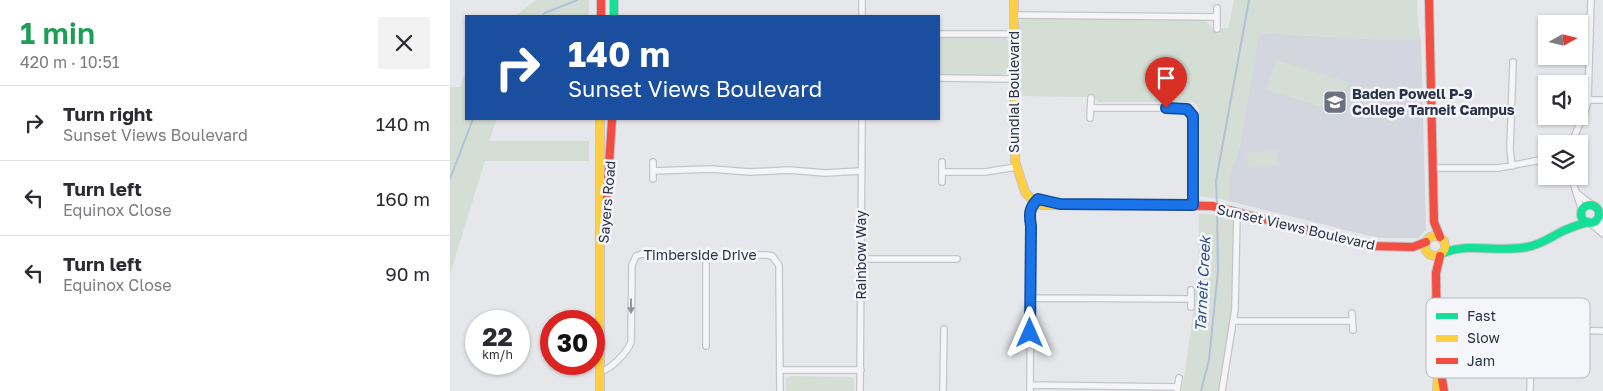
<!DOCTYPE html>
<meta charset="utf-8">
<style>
body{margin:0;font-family:"Golos Text",sans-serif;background:#f2f2f3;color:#2b2b33;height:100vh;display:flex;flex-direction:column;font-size:19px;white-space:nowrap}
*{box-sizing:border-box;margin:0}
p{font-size:16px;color:#7c7c81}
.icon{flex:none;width:28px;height:28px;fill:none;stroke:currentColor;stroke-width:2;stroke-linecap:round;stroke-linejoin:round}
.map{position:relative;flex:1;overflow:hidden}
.side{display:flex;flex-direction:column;background:#fff;width:450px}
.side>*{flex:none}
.hud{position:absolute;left:15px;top:15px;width:475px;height:105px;border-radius:0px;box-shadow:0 1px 4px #0004;background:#1a4fa0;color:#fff;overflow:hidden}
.needle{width:32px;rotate:82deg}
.tools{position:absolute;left:1088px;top:15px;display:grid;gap:10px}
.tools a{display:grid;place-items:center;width:50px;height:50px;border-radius:0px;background:#fff;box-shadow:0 1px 4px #0004;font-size:25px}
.speed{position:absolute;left:15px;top:310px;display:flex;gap:10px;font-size:25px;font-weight:700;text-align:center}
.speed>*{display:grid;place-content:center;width:65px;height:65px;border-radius:50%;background:#fff;box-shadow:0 1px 4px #0004;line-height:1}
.speed small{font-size:12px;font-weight:400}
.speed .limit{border:8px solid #d22;background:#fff;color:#111}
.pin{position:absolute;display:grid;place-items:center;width:42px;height:42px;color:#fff;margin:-51px -21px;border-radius:50% 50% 50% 0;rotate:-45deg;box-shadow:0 0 5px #0007}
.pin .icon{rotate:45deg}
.me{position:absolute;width:55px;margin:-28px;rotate:0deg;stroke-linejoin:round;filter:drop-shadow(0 0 4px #0008)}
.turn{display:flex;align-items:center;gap:18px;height:105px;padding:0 20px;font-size:22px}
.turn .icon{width:65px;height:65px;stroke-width:2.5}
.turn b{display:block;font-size:35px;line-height:42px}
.round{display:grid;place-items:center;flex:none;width:52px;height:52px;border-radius:0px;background:#f2f2f3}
.summary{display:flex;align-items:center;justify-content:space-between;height:85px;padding:0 20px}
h1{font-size:30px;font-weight:600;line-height:38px;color:#1e9e55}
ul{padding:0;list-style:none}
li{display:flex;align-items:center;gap:15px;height:75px;padding:0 20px;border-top:1px solid #e1e1e2}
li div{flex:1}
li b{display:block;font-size:19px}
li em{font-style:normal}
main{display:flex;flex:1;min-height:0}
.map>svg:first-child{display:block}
.built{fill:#d3d6de}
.green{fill:#d4ded5}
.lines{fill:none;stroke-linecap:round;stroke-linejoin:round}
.stream{stroke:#b1c1d8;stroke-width:2}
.street-casing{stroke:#c3c5c9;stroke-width:8}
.fast-casing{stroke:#c3c5c9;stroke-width:10}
.slow-casing{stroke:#c3c5c9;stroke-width:10}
.jam-casing{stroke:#c3c5c9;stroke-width:10}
.street{stroke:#f5f5f7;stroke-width:5.5}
.fast{stroke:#16e098;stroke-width:8}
.slow{stroke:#ffcf43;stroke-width:8}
.jam{stroke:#f24e42;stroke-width:8}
.oneway{fill:#8f949f}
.route-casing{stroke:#114b97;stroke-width:12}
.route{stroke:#1a73e8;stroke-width:9}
.labels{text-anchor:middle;stroke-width:5;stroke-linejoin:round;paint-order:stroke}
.street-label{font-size:14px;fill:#293247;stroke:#f4f6f9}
.poi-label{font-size:14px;font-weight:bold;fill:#293247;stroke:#f4f6f9;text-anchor:start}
.water-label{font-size:15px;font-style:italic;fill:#2e4d80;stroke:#f4f6f9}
.key{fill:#f4f6f9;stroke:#b7bbc4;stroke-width:1}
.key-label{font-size:14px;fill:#293247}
</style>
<main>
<section class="side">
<div class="summary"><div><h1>1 min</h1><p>420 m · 10:51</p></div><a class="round"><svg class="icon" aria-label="close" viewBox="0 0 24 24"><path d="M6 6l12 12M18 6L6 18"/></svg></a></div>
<ul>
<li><svg class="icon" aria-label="right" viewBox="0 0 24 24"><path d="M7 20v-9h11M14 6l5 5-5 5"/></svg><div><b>Turn right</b><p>Sunset Views Boulevard</p></div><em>140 m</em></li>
<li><svg class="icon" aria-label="left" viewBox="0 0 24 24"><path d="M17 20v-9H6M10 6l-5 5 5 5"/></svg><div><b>Turn left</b><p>Equinox Close</p></div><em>160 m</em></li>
<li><svg class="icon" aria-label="left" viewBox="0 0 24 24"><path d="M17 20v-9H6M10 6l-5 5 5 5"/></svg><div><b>Turn left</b><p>Equinox Close</p></div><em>90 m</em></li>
</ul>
</section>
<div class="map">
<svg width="1153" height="391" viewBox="0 0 1153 391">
<rect width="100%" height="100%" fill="#e5e7eb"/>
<path class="built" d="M809 33 939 40H971L976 230 968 238H933L920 236 779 201V178L789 149Z"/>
<path class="green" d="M86 0H139V16H65Z
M784 0H967L968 26 971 40H939L809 33 789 149 779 178V201L750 196 749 108 744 102H649L643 97 568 96V25L572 19 577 18 754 19 762 28H778Z
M489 37H555L560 44C561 54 564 72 552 75H489Z
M826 60 898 82 889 112 817 90Z
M16 71V119H47L39 141H139V161H35L0 274V87H10Z
M827 151 828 166 798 167 797 152Z
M749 214H759L783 220 782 307 780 329 769 391H732L743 314 744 290 748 285Z
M339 376 401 377 404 379V391H336V379Z"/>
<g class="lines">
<path class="stream" d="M92 16 95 13 127 0
M0 179 23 119
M767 205 766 181 799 0
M751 391 759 360 768 271 767 209"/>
<g class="street-casing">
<path id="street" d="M767 8V29
M564 15 767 17
M412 16V0
M489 34H564
M489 78 564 79
M1138 100H1153
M641 108H734L739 110 743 118V205
M640 118 641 98
M1122 144C1126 128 1136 116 1138 100L1141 0
M203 162V179
M1062 166 1060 149 1063 62
M983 168H1048L1096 159
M203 171 261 169 300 172 339 170 375 173 411 171
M492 172H535L566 167
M1121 176 1132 211
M492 182V162
M1128 194 1142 205
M1149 217 1153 232
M1140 223 1153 234
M411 259H507
M580 298 741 299
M741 307V290
M902 313 903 330
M784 321H902
M987 327 1153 331
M256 346V256
M330 370H411
M150 372C161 369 177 353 181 342L182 265 186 256 192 254 317 255 322 256 329 265 330 391
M580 385 727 387
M410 391 412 119
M493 391 494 329
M580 391 581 226C579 214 580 208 588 199
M727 391 729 378
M772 391 785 309 787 212
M1080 391 1082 329"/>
</g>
<g class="fast-casing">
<path id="fast" d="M164 0V16
M1131 214a9 9 0 1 1 18 0a9 9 0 1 1-18 0Z
M993 253C1021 242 1049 253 1077 247 1090 245 1101 237 1113 231 1121 227 1129 225 1138 222"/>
</g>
<g class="slow-casing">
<path id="slow" d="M564 0 565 161 575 192 586 204 593 205H701
M150 119V391
M975 246a10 10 0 1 1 20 0a10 10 0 1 1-20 0Z
M987 391 988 375"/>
</g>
<g class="jam-casing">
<path id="jam" d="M151 0V16
M979 0 984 222 990 237
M701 205 762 206 920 246 963 247 976 242
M155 225 162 119
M990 256 986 273 987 350 994 391"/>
</g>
<use href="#street" class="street"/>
<use href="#fast" class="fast"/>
<use href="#slow" class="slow"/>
<use href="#jam" class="jam"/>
</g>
<defs><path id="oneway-solid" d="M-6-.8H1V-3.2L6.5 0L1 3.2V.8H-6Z" transform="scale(1.25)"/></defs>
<use class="oneway" href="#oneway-solid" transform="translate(181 306) rotate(90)"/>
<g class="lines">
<g class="route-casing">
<path id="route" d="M580 333 581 226C579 214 579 208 588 199L610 204 743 205V116L737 109 716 108"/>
</g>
<use href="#route" class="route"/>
</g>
<defs>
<g id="school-square" transform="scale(1.25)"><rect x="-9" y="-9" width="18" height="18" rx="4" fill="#6b7180" stroke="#f4f6f9"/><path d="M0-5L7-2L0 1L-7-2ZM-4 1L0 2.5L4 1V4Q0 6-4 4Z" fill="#fff"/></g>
</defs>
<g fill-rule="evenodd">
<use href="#school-square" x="885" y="102"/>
</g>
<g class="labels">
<g class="street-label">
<text transform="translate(564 92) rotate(-90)" y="5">Sundial Boulevard</text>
<text transform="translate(157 202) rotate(-85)" y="5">Sayers Road</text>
<text transform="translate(846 227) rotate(13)" y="5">Sunset Views Boulevard</text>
<text x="250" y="260">Timberside Drive</text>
<text transform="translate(411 255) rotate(-90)" y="5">Rainbow Way</text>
</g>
<g class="poi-label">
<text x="902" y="99">Baden Powell P-9<tspan x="902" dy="16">College Tarneit Campus</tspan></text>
</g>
<g class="water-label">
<text transform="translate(753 284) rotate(-87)" y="5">Tarneit Creek</text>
</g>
</g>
<rect x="976" y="298" width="164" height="80" rx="8" class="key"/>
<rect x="986" y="313" width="22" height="6" fill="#16e098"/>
<rect x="986" y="335" width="22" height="7" fill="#ffcf43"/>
<rect x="986" y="358" width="22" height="6" fill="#f24e42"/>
<g class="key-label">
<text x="1017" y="321">Fast</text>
<text x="1017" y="343">Slow</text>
<text x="1017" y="366">Jam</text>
</g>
</svg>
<div class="tools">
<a><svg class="needle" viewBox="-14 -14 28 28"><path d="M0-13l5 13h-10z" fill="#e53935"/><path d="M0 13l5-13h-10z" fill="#7c7c81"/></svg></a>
<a><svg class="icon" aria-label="sound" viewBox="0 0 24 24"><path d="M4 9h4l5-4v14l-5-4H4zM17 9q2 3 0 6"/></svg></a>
<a><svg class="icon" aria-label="layers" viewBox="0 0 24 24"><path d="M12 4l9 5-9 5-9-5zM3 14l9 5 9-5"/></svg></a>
</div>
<div class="speed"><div>22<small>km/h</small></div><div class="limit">30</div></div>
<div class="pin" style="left:716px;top:108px;background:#d93025"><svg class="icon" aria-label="arrive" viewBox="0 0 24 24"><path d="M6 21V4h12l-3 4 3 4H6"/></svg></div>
<svg class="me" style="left:580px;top:333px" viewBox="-20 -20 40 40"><path d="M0-17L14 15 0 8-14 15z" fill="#1a73e8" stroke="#fff" stroke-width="4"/></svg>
<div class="hud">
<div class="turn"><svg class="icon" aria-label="right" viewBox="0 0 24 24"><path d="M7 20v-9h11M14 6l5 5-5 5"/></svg><div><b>140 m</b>Sunset Views Boulevard</div></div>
</div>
</div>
</main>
